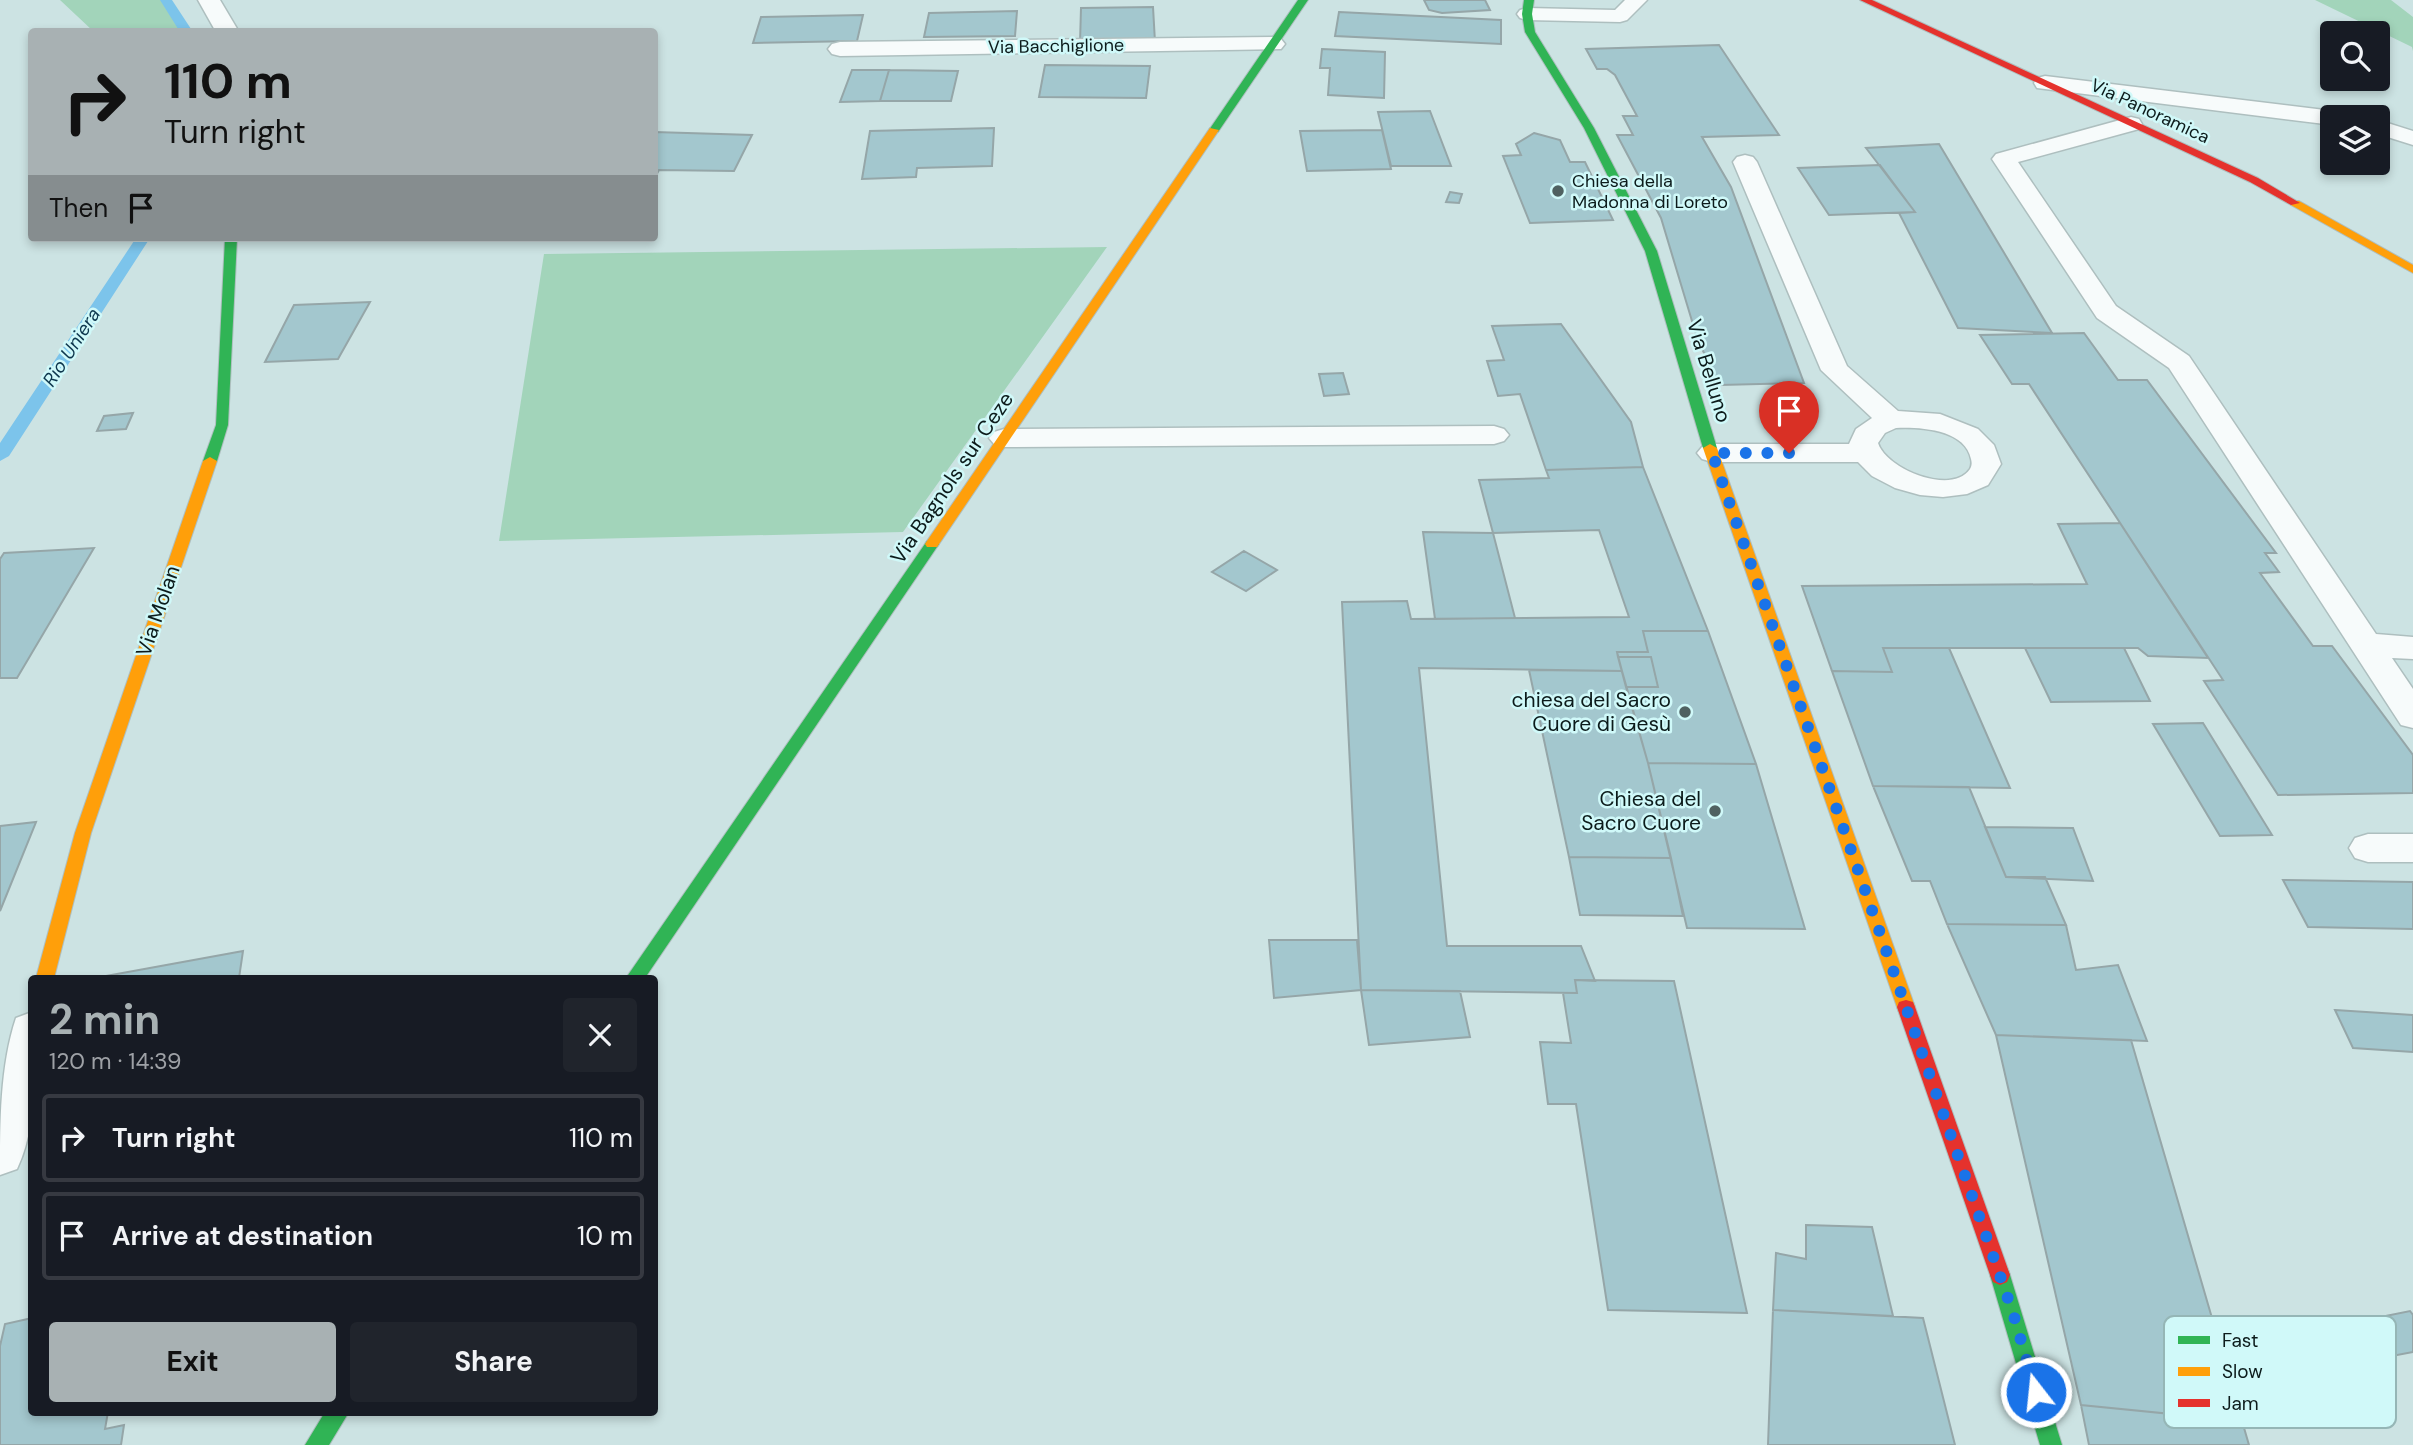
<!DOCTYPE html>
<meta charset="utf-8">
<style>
body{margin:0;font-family:"DM Sans",sans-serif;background:#20242c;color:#f1f3f6;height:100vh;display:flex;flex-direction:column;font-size:26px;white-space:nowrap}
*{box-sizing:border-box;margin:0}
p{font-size:23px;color:#9ea1a6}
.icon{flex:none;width:38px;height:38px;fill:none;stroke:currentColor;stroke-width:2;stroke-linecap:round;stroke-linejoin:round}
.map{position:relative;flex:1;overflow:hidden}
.side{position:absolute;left:28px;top:975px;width:630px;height:441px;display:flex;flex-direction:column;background:#171b24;border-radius:7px;box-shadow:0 4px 10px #0003}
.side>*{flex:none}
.guide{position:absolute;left:28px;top:28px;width:630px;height:214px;border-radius:7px;box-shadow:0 4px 10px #0003;background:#a8b1b3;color:#111;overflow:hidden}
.fabs{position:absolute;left:2320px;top:21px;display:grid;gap:14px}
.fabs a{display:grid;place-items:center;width:70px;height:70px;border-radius:7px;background:#171b24;box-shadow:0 4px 10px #0003;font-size:35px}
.pin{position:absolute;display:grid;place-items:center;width:60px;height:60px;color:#fff;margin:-72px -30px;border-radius:50% 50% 50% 0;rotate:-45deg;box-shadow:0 0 7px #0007}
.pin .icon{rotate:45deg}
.me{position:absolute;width:77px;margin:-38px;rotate:344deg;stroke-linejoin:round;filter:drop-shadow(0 0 5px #0008)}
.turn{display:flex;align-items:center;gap:24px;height:147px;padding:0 21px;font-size:32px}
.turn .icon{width:91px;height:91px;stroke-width:2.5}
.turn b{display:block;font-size:49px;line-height:60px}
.then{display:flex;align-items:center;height:66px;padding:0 21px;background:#0003;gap:14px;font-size:26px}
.round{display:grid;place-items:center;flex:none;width:74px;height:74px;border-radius:7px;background:#20242c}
.overview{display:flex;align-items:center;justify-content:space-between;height:119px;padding:0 21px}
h1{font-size:42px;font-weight:700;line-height:52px;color:#a8b1b3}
.button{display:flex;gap:14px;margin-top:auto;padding:14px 21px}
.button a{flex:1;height:80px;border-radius:7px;background:#a8b1b3;color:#111;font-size:28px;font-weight:700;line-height:80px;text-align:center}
.button a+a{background:#20242c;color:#f1f3f6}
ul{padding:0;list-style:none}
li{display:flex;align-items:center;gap:21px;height:88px;margin:0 14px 10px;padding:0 7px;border:4px solid #363941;border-radius:7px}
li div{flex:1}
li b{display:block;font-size:26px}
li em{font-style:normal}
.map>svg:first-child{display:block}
.green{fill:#a2d4ba}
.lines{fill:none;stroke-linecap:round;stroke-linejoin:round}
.stream{fill:#7cc4eb;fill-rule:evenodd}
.building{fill:#a3c7ce;stroke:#95a6a8;stroke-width:2}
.lane-casing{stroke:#aebfbf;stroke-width:3}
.street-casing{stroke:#aebfbf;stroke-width:3}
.fast-casing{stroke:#aebfbf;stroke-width:2}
.slow-casing{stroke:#aebfbf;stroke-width:2}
.jam-casing{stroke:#aebfbf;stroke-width:2}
.lane{fill:#f7fbfb;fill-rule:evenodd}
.street{fill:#f7fbfb;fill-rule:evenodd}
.fast{fill:#30b455;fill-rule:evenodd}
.slow{fill:#ff9f0a;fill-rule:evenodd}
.jam{fill:#e5322d;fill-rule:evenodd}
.route{stroke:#1a73e8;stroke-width:12;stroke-dasharray:0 21.6}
.poi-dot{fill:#4f6161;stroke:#d0f9f9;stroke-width:2.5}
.labels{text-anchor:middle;stroke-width:5;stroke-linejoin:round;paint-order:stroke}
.far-street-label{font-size:18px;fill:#0c1b1b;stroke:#d0f9f9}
.far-poi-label{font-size:18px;fill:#0c1b1b;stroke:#d0f9f9;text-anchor:start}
.far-water-label{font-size:19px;font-style:italic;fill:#0e374e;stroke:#d0f9f9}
.street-label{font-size:21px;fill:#0c1b1b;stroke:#d0f9f9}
.poi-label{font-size:21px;fill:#0c1b1b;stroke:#d0f9f9;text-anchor:end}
.key{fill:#d0f9f9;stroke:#95b6b6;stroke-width:2}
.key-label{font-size:19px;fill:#0c1b1b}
</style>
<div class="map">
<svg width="2413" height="1445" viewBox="0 0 2413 1445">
<rect width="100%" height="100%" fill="#cce3e3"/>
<path class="green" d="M60 0H166L187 31H93Z
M2315 0H2391L2413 17V51L2412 47Z
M1107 247 903 532 499 541 544 254Z"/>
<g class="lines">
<path class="stream" d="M160 0H172L193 32H180Z
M136 238H150L9 456 0 461V443Z"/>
</g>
<path class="building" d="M1424 0H1485L1490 10 1442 13 1429 10Z
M1153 7 1155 42 1080 43 1081 8Z
M1017 11 1015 36 924 37 929 13Z
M1339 12 1501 20V44L1335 36Z
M863 15 857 41 753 43 761 17Z
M1719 45 1779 135 1702 137 1731 187 1804 383 1720 385 1698 341 1661 218 1617 135H1633L1623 116H1637L1615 75 1607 69H1597L1586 49Z
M1322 49 1385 52 1384 98 1328 95 1330 68H1320Z
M1045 65 1150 66 1146 98 1039 97Z
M852 70H889L880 101 840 102Z
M889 70 958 71 951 101H880Z
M1430 111 1451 166H1391L1378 112Z
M994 128 992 166 917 168 916 177 862 179 870 131Z
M1382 130 1391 169 1307 171 1300 131Z
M654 132 752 135 734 171 659 170 654 179Z
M1534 133 1560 140 1570 162H1585L1613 220 1530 223 1503 156 1521 155 1516 144Z
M1939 144 2052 333 1958 328 1899 213 1915 212 1866 148Z
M1880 165 1915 212 1829 215 1798 168Z
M1450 192 1462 194 1459 203 1446 202Z
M370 302 338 359 265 362 294 305Z
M1561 324 1631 422 1643 467 1546 470 1520 394 1498 396 1487 361 1504 360 1492 326Z
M2084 333 2118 380H2147L2276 553H2265L2279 572 2260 573 2313 646H2332L2413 755V793L2278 795 2204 681 2223 680 2029 384H2012L1980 335Z
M1343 373 1349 394 1324 396 1319 374Z
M133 413 126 429 97 431 104 416Z
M1643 467 1708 631H1643L1648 652H1617L1622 671 1419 668 1447 946H1581L1595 981 1575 980 1577 993 1361 990 1342 602 1407 601 1411 619 1629 617 1599 530 1493 533 1479 480 1549 478 1546 470Z
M2120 523 2208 658 2148 656 2138 648H1883L1892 672 1832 671 1802 586 2087 584 2058 524Z
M1423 532 1493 533 1515 618 1435 619Z
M94 548 17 678H0V559L4 553Z
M1244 551 1277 570 1246 591 1212 572Z
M1643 631H1708L1756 764 1648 763 1626 687H1658L1651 657H1618L1617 652H1648Z
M1883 648H1949L2010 788 1873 786 1832 671 1892 672Z
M2025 648H2124L2150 701 2051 702Z
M1618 657H1651L1658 687H1626Z
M1529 670 1622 671 1648 763 1671 858 1569 857Z
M2203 723 2272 835 2220 836 2153 724Z
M1648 763 1756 764 1805 929 1687 928Z
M1873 786 1969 787 2006 877H2045L2066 925 1947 924 1930 881H1912Z
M36 822 0 911V826Z
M1985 827 2073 828 2093 881 2006 877Z
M1569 857 1671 858 1683 916 1580 915Z
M2283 880 2413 882V929L2308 927Z
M1947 924 2066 925 2076 970 2118 965 2147 1041 1996 1035Z
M1269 940H1357L1361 990 1274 998Z
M243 951 239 978H95Z
M1575 980 1674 981 1747 1313 1608 1310 1576 1104H1548L1540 1042 1571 1043 1563 993H1577Z
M1361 990 1460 991 1470 1037 1369 1045Z
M2335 1010 2413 1015V1052L2353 1048Z
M1996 1035 2131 1040 2242 1421 2081 1405Z
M1806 1225 1872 1227 1893 1316 1773 1310 1776 1253 1806 1259Z
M1773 1310 1923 1318 1955 1445H1768Z
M2410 1311 2413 1315V1352L2371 1360 2346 1324Z
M32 1318V1412H108L105 1429 124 1425 121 1445H0V1346L5 1324Z
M2081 1405 2242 1421 2249 1445H2089Z"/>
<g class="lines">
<g class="lane-casing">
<path id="lane" d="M1625 0H1647L1627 20 1620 22 1527 20 1520 18 1517 14 1520 10 1527 8 1615 10Z
M2045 76 2333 111 2341 113 2344 117H2333V125L2037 88 2034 83 2037 78Z
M2131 117 2139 119 2142 124 2139 129 2018 162 2116 306 2189 356 2376 634 2413 637V659L2392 658 2413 689V728L2401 725 2169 368 2097 318 1992 159 1996 154Z
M2378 120 2413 131V145L2378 134Z
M1745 155 1753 157 1757 162 1847 366 1898 411 1940 414 1978 429 1994 445 2001 464 1988 485 1967 494 1943 497 1920 495 1895 488 1872 476 1858 462H1712L1702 459 1697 453 1702 447 1712 444H1849L1856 429 1872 418 1821 370 1733 162 1737 157ZM1896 428C1919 427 1965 429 1971 459 1972 463 1972 465 1970 469 1952 496 1886 469 1878 443L1885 433Z
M1494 426 1504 429 1509 435 1504 441 1494 444 1004 447 994 444 989 438 994 432 1004 429Z
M2368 834H2413V862H2368L2355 858 2349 848 2355 838Z"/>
</g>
<g class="street-casing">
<path id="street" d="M198 0H220L239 32H216Z
M1273 37 1281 39 1285 44 1281 49 840 56 832 54 828 49 832 44 840 42Z
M32 1012C32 1064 40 1121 17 1169L0 1175C0 1123 0 1066 16 1018Z"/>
</g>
<g class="fast-casing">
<path id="fast" d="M1298 0H1308L1218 132H1210L1209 130Z
M1524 0H1534L1532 14 1535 32 1594 128 1657 251 1717 448 1715 451 1710 452 1703 448 1645 251 1584 128 1525 32 1522 14Z
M225 238H237L228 425 217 461 210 465 203 461 216 425Z
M932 540 939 544 645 978H626L927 541Z
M2000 1265 2007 1268 2010 1275 2062 1445H2040L1990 1275 1993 1268Z
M325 1412H349L329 1445H305Z"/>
</g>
<g class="slow-casing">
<path id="slow" d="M1210 128 1219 130 937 547H927L925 544 927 541Z
M2291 201H2299L2413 265V273L2291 205Z
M1710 444 1717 448 1915 1007 1913 1012 1906 1014 1899 1012 1897 1007 1703 448Z
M210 457 217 461 91 833 54 978H36L75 833 203 461Z"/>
</g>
<g class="jam-casing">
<path id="jam" d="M1860 0H1872L2258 178 2300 203 2291 205 2250 182Z
M1906 1000 1913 1002 1915 1007 2010 1275 2007 1282 2000 1285 1993 1282 1990 1275 1897 1007 1899 1002Z"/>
</g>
<use href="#lane" class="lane"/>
<use href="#street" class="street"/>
<use href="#fast" class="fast"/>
<use href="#slow" class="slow"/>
<use href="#jam" class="jam"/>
</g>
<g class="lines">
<path class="route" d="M1789 453H1712L2013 1313 2036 1392"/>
</g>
<g class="poi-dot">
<circle cx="1558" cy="191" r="7"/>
<circle cx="1685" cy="712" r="7"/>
<circle cx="1715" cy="811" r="7"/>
</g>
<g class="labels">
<g class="far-street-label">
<text transform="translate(1056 46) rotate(-1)" y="6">Via Bacchiglione</text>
<text transform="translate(2150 111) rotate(25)" y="6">Via Panoramica</text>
</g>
<g class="far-poi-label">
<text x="1572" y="187">Chiesa della<tspan x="1572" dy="21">Madonna di Loreto</tspan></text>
</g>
<g class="far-water-label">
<text transform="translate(71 347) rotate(-57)" y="7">Rio Uniera</text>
</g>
<g class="street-label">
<text transform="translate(1709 371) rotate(73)" y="7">Via Belluno</text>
<text transform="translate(952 478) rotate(-56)" y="7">Via Bagnols sur Ceze</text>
<text transform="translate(158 611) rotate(-71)" y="7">Via Molan</text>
</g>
<g class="poi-label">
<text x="1671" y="707">chiesa del Sacro<tspan x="1671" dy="24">Cuore di Gesù</tspan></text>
<text x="1701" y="806">Chiesa del<tspan x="1701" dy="24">Sacro Cuore</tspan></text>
</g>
</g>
<rect x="2164" y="1316" width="232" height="112" rx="10" class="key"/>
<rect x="2178" y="1336" width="32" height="8" fill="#30b455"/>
<rect x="2178" y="1367" width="32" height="9" fill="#ff9f0a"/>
<rect x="2178" y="1399" width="32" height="8" fill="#e5322d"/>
<g class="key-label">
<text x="2222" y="1347">Fast</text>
<text x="2222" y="1378">Slow</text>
<text x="2222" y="1410">Jam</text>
</g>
</svg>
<div class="fabs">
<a><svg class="icon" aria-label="search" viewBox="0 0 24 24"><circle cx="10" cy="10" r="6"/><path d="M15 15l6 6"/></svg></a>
<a><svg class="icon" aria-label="layers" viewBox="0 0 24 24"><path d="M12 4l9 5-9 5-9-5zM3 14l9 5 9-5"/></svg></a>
</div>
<div class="pin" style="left:1789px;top:453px;background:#d93025"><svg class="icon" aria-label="arrive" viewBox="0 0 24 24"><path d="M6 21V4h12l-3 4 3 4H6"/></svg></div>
<svg class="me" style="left:2036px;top:1392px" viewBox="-20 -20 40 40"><circle r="17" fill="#1a73e8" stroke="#fff" stroke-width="3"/><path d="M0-11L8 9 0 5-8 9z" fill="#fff"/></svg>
<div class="guide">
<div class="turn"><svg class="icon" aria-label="right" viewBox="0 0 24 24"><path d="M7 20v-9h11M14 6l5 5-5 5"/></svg><div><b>110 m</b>Turn right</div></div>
<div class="then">Then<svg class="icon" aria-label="arrive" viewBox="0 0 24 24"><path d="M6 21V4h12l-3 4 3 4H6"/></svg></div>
</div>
<section class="side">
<div class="overview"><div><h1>2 min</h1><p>120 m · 14:39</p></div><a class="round"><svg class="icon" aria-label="close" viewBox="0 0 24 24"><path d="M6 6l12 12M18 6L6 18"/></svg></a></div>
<ul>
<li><svg class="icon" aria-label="right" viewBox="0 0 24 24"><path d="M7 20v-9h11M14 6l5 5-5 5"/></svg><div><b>Turn right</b></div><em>110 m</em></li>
<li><svg class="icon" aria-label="arrive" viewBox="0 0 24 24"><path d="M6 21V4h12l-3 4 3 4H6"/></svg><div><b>Arrive at destination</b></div><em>10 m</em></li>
</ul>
<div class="button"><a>Exit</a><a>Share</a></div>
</section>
</div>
